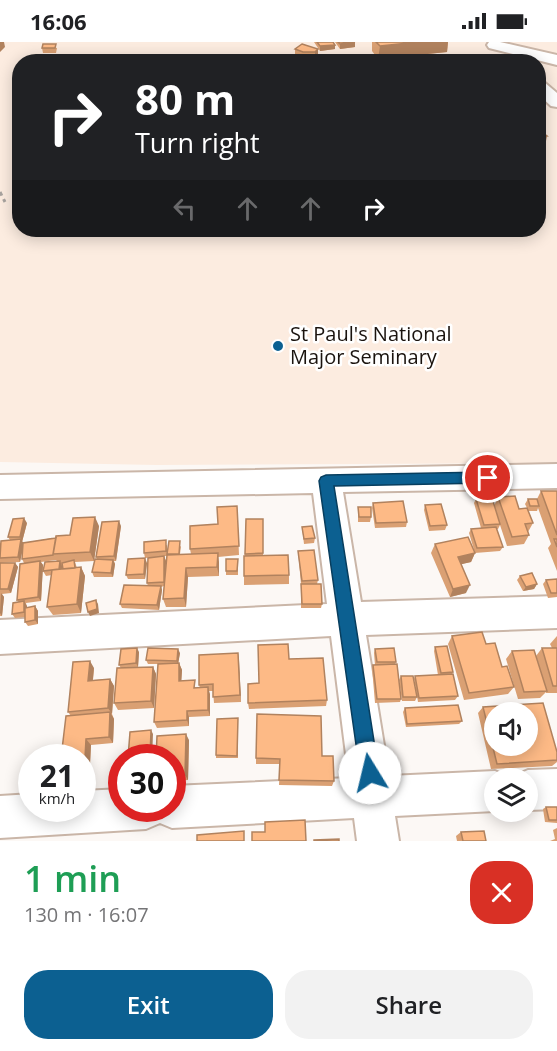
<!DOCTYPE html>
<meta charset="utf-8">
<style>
body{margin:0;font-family:"Open Sans",sans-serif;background:#f2f2f2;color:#202124;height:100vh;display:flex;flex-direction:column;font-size:22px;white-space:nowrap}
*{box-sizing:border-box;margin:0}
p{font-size:20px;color:#757577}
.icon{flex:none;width:33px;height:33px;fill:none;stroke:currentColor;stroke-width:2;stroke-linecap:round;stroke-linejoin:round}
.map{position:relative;height:799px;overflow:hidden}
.side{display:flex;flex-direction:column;background:#fff;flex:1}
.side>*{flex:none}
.top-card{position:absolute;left:12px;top:12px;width:534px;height:183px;border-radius:24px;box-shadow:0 3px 15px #0003;background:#202124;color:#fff;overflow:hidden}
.controls{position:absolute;left:484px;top:660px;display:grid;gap:12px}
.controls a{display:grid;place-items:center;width:54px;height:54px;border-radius:50%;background:#fff;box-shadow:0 3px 15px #0003;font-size:30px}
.speed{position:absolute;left:18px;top:702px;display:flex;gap:12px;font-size:30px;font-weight:700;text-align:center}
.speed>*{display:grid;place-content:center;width:78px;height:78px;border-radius:50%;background:#fff;box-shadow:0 3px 15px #0003;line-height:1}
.speed small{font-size:15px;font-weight:400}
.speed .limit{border:9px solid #d22;background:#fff;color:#111}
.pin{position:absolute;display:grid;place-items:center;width:51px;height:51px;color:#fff;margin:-26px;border:3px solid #fff;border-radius:50%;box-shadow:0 2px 6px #0007}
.me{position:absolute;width:66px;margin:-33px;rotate:351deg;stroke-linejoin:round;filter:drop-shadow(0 0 4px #0008)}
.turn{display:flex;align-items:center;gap:21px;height:126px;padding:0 24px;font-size:27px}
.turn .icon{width:78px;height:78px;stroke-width:2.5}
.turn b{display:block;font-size:42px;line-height:51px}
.lanes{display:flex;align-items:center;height:57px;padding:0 24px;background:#0003;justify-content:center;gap:30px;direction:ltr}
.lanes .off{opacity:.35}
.round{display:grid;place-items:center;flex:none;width:63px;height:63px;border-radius:24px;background:#f2f2f2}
.summary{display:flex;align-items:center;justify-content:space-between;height:102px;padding:0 24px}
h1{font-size:36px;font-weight:600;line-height:45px;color:#1e9e55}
.cta{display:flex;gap:12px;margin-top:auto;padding:12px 24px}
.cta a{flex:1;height:69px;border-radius:24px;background:#0c6091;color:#fff;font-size:24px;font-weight:600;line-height:69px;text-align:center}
.cta a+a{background:#f2f2f2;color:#202124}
.status{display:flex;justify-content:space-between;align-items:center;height:42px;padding:0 30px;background:#fff;direction:ltr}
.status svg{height:16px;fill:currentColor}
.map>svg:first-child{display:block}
.built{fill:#fcece0;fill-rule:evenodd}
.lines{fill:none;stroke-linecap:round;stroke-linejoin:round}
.minor-casing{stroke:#cab6a8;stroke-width:4}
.path{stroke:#a8a39f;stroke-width:3;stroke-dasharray:4 4;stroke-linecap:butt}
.minor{fill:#fff;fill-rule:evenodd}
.wall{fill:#daa073;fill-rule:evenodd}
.shaded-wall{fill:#b1825e}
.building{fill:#fdba86;stroke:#b1825e;stroke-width:1.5;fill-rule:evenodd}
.route{fill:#0c6091;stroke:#083e5e;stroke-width:1.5}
.poi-dot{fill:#0c6091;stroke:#fff;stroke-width:2}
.labels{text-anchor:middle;stroke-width:5;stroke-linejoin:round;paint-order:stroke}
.poi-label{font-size:20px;fill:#1a130e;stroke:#fff;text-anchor:start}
</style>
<div class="status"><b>16:06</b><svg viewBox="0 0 49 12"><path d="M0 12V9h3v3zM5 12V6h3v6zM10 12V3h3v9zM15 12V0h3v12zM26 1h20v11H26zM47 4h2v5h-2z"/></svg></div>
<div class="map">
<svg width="557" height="799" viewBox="0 0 557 799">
<rect width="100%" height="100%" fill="#fcf8f5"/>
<path class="built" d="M0 0H557V421L157 423 0 420ZM20 20H538V188H20Z"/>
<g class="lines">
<g class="minor-casing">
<path id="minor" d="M489 0H500L557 13V23L489 6 487 3Z
M538 38 544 40 557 51V65L551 64 538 52Z
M557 422V446L343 450 361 560 557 554V586L366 593 389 734 495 729 510 736H495V769L395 774 399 799H357L354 776 172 786 160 781 146 787 0 796V754L32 752V766H82V749L122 747V766H172V744L349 736 331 594 0 612V578L327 562 313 451 0 457V433Z
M557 727V767L528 768V736H512L514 734 528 728Z"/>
</g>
<path class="path" d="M0 150 5 160"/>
<use href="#minor" class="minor"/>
</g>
<path class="wall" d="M314 0H333L335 3V7L320 9Z
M335 0H355V5L340 7Z
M372 0H448L447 10 378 17 372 9Z
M43 2 57 6 56 11H43L42 6Z
M302 2 318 7V12L315 14H303L295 12V7Z
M541 449H557V529L548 506 551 502 538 466 537 469H528L533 481 528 490 529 493 524 502 507 504 500 483 498 487H497L503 505 500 509 475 511 471 520 461 522 466 551 450 555 431 511 435 502 475 511 469 491 471 487 481 486 474 461 476 457 494 464 498 455 519 467 527 466 525 462 528 457H537Z
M373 461 407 480 406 485 375 486 372 466Z
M425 463 447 483 445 488 429 489 424 468Z
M237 464 239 513 218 515 219 534 188 535 186 565H166L163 557 164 544 161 545 162 548 159 568 122 566 120 562 148 544 147 541 158 515 145 516 144 511 167 503V514L181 504 180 512H191L190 507ZM164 514H167L165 533 166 519Z
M358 465 371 475 370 480H358Z
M246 477H263V513L289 533V542L244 543V534Z
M27 481 22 500 23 501 70 493 99 484 94 519 75 520 77 526 81 525 85 534 81 571 53 573 47 565 52 533 46 534 43 529 57 519 56 518 41 520 43 523 41 559 26 561 27 566 35 564 38 569V582L28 584 25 580V575L15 576 12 572 19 560 17 558 24 521 22 517V508L20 520 0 521V501L10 498 8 495Z
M121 484 116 519H114L115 522 113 535H94L92 530 97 517 96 515Z
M302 485 315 496 314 501 304 502Z
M298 509 318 538 317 542 322 562 321 566H301V542Z
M0 521H15L18 525 11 551 2 552 4 555 2 574H0Z
M147 521 145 537H128L126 533Z
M238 522V533H226V529Z
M520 534 537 542 534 547 523 549 517 538Z
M557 537V555L548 556 543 542 546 538Z
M452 594 486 602 502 625 514 645 508 652 464 658 448 602Z
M557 594V651H546V650L540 656 518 657 506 617 512 609 539 623 536 614 542 606H552L550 602Z
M435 605 453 630 452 632 458 654 455 658 418 660 414 637 415 634 438 633 434 609Z
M375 607 396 620 395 622 401 657 400 660 375 661 372 626 373 623H375L374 611Z
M139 610 138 625H153L156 632 154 666 118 668 114 661 121 626 119 623Z
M180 611 178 621H179L182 628 181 639 197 646H200L199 643 238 611 241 660 214 661 213 649H209L210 674 189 675V684L157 686 154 680 159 622H148L146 618Z
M289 617 327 658 326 664 249 667 248 661Z
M94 626 93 638 110 637 114 644 112 672 114 677 113 701 91 703 90 722H82V716L71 674 68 670Z
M401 634 417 655 415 659H402L399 638Z
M483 665 557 710V720L552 724 491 727 478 671Z
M405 666 462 679 459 682 406 685 403 670Z
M238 676V716H216V713Z
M189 698 188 738 172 739V716Z
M322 714 334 739 332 744 279 743 280 722H256V716Z
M546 765H557V781L545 780 543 767Z
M557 786V799H550L555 797 553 788Z
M461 790 486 799H457L456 794Z"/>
<path class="shaded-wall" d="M0 0H4L5 5 0 10Z
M355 0V5L340 7V2Z
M418 0H448L447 10 378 17 380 4Z
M335 3V7L320 9V4Z
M318 7V12L315 14V10Z
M547 94 546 99 538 100V95Z
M95 475 99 484 94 519 90 510Z
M24 476 27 481 22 500 20 495Z
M119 479 121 484 116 519 114 514Z
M21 497 24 502 20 520 18 515Z
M218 511 219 520V534L217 525Z
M475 511 471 520 454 524 458 515Z
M164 514 166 519 165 544 164 540Z
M145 516 147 521 145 537 144 532Z
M113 518 115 522 113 535 111 531Z
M40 519 43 523 41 559 38 555Z
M60 519 62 524V532L59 528Z
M15 521 18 525 11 551 8 547Z
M81 525 85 534 81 571 77 562Z
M186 526 188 535 186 565 184 556Z
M537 542 534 547 523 549 526 545Z
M470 543 466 551 450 555 453 547Z
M161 544 162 548 159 568 157 563Z
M1 551 4 555 2 574 0 571Z
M96 558 98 562 99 571 90 574 88 570Z
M24 559 27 564V575L24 570Z
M35 564 38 569V582L35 578Z
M137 606 139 610 138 625 136 621Z
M178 607 180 611 178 623 177 619Z
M238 611 239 618 241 660 240 653Z
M90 619 94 626 92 646 88 639Z
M179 621 182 628 181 646 179 639Z
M153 625 156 632 154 666 151 659Z
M110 637 114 644 112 672 108 666Z
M208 645 210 652V674L208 668Z
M187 669 189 675V684L187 678Z
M110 670 114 677 113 701 109 695Z
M151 688 153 692 152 716H150Z
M186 692 189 698 188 738 185 733Z
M86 697 91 703 90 722 85 716Z"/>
<path class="building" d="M317 0H333L335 3 320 4Z
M338 0H355L340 2Z
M376 0H418L380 4Z
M43 2H56L55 6H42Z
M302 2 318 7 315 10H303L295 7Z
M538 87 547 94 538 95Z
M541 449H557V493Z
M515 454 519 467 527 466 533 481 525 482 529 493 512 495 498 455Z
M492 456 500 482 484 483 476 457Z
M528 457H537L539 464H530Z
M403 459 407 480 376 481 373 461Z
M441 462 447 483 430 484 425 463Z
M237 464 239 504 190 507V484L218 482 217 465Z
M358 465H371V475H359Z
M95 475 90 510 53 512 56 494 70 493 73 476Z
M24 476 20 495H8L13 477Z
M246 477H263V511L245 512Z
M119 479 114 514 96 515 102 480Z
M312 484 315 496 304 497 302 485Z
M496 485 503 505 477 506 471 487Z
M468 495 475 511 458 515 470 543 453 547 435 502Z
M56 496 53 513 22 517 23 501Z
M21 497 18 515 0 516 1 499Z
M554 497H557V505Z
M166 498V509L144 511V500Z
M169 499H180L179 512H167Z
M314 508 318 538 302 539 298 509Z
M218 511 217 525 186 526 184 556 163 557 167 513Z
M288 513 289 533 244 534V514Z
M164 514V540L147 541 148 516Z
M145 516 144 532 126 533 128 517Z
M95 517 113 518 111 531 92 530Z
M226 517H238L237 529H226Z
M74 518 75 526 63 527 62 521Z
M40 519 38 555 17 558 20 522Z
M60 519 59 527 43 529 45 520Z
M0 521H15L8 547H0Z
M81 525 77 562 47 565 52 528Z
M532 531 537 542 526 545 520 534Z
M557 537V551H551L546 538Z
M301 542H321L322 562H302Z
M124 543 161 544 157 563 120 562Z
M96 558 97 567 88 570 86 561Z
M24 559V570L12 572 13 561Z
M35 564V578L25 580V566Z
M482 590 486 602 495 601 502 625 507 624 514 645 469 651 452 594Z
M288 602 289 617 323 616 327 658 248 661V642L259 641 258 603Z
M447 604 453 630 441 631 435 605Z
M137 606 136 621 119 623 121 607Z
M148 606 178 607 177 619 146 618Z
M394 606 396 620H377L375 607Z
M542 606H557V644H553Z
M534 608 547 649 524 650 512 609Z
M238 611 240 653 213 655V642L199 643V613Z
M90 619 88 639 110 637 108 666 68 670 73 620Z
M179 621V639L195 638 194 646 208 645V668L187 669V678L154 680 158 622Z
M397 622 401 657H377L373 623Z
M153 625 151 659 114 661 117 626Z
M453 632 458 654 419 656 415 634Z
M401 634H413L417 655H403Z
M543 661 557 710V718L497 722 483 665ZM495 670H528V704H495Z
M458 663 462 679 407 682 405 666Z
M110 670 109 695 86 697 85 716H61L66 674Z
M257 672 321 674 322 714H333L334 739 279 738 280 717 256 716Z
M238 676 237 714 216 713 217 677Z
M151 688 150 716H128L130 690Z
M186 692 185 733 172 734V716H156L157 694Z
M546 765H557V778H549Z
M305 778 306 799H252V790H265V780Z
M244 789V799H197V793Z
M484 789 486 799H463L461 790Z
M339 797V799H314V798Z"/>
<path class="route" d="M488 430 493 432 495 436 493 440 488 441 334 444 379 731 376 738 370 741 363 738 360 731 319 439 321 435 326 433Z"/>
<circle class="poi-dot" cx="278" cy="304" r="6"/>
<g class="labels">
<g class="poi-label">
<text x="290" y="299">St Paul's National<tspan x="290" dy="23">Major Seminary</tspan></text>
</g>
</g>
</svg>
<div class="controls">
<a><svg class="icon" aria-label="sound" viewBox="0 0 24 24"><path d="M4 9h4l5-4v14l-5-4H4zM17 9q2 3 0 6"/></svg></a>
<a><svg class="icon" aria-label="layers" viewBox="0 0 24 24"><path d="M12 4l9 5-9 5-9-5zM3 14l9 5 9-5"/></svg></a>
</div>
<div class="speed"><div>21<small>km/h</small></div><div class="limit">30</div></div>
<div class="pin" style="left:488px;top:436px;background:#d93025"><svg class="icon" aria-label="arrive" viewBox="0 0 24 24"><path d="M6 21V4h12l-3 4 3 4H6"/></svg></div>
<svg class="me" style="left:370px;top:731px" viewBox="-20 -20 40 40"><circle r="19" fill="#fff"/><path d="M0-13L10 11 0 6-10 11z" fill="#0c6091"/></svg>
<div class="top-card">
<div class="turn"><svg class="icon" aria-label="right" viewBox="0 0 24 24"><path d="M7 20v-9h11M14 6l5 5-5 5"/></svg><div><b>80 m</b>Turn right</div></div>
<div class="lanes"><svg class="icon off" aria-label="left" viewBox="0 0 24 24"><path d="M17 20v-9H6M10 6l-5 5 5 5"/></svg><svg class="icon off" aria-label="ahead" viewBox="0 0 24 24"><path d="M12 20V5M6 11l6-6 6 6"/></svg><svg class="icon off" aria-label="ahead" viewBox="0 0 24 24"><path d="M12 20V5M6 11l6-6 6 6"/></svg><svg class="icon" aria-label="right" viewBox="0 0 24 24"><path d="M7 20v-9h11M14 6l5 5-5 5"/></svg></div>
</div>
</div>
<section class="side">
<div class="summary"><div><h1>1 min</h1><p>130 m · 16:07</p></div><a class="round" style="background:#d93025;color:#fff"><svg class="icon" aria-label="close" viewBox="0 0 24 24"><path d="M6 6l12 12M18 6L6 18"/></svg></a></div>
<div class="cta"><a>Exit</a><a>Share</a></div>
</section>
